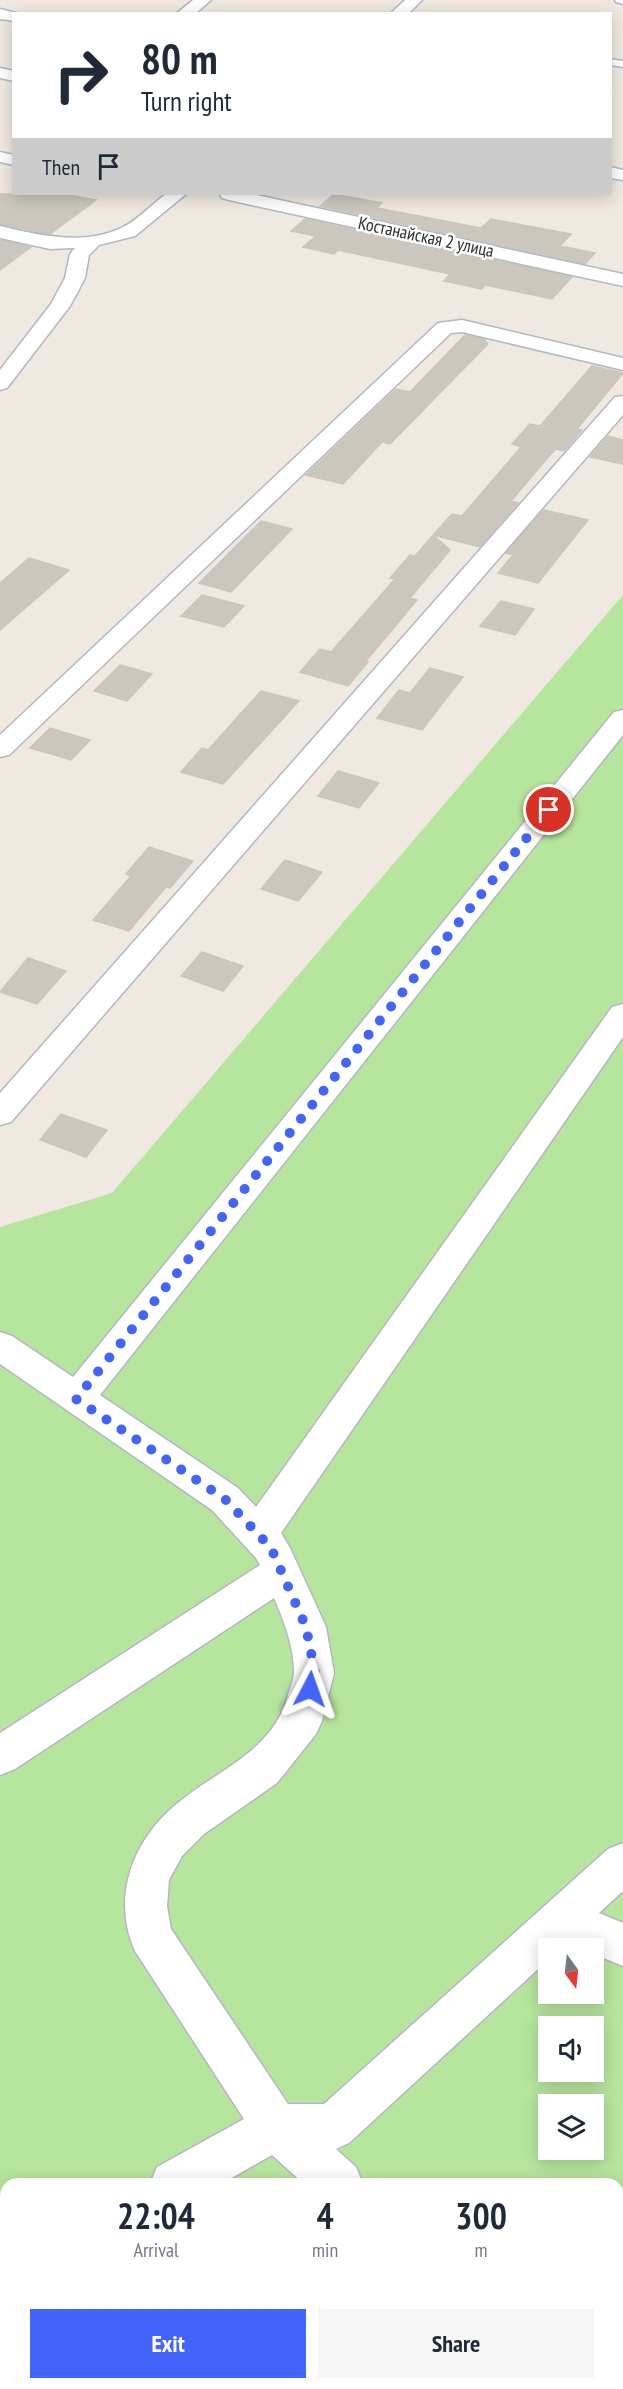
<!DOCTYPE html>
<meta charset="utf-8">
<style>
body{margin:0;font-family:"PT Sans Narrow",sans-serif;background:#f6f6f7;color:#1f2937;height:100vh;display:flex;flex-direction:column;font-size:22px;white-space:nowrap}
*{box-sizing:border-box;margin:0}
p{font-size:20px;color:#747a83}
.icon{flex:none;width:33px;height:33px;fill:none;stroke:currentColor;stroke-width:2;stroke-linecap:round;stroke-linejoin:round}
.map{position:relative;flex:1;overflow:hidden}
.details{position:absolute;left:0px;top:2178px;width:624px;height:212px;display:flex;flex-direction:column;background:#fff;border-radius:18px 18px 0 0;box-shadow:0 3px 15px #0003}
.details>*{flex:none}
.banner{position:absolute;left:12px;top:12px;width:600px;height:183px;border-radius:0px;box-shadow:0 3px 15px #0003;background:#fff;color:#1f2937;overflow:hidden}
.needle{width:39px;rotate:165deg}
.tools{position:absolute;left:538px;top:1938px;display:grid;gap:12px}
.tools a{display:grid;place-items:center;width:66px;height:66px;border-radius:0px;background:#fff;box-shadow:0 3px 15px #0003;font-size:30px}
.pin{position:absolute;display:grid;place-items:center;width:51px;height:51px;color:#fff;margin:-26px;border:3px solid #fff;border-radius:50%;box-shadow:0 2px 6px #0007}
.me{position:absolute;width:66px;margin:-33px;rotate:4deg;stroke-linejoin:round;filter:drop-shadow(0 0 4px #0008)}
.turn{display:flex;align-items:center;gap:21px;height:126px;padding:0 30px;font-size:27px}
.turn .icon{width:78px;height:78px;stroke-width:2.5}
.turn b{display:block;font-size:42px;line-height:51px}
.then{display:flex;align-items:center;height:57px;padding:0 30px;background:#0003;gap:12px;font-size:22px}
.eta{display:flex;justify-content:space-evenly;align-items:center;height:102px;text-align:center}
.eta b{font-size:36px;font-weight:700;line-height:42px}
.cta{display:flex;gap:12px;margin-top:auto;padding:12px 30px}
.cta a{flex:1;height:69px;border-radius:0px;background:#4264fb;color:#fff;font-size:24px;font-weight:700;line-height:69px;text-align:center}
.cta a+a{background:#f6f6f7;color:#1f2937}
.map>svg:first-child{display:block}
.green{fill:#b6e59e;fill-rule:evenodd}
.building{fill:#cbc7bf;stroke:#cbc5ba;stroke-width:1.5}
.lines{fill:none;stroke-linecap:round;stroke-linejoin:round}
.lane-casing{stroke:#b4b7c1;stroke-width:3}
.street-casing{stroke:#b4b7c1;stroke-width:3}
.lane{fill:#fff;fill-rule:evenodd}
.street{fill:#fff;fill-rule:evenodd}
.route{stroke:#4264fb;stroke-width:10;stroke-dasharray:0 18}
.labels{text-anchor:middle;stroke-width:5;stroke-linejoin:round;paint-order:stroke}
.far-street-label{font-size:18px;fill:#2e2e2e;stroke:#fff}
</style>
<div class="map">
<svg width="623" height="2389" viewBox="0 0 623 2389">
<rect width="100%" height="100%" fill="#efe9e1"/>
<path class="green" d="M623 595V2389H0V1227L112 1193ZM549 1948H594V1994H549ZM549 2026H594V2072H549ZM549 2104H594V2150H549ZM6 2184H618V2384H6Z"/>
<path class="building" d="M0 194H64L96 200 50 234 0 224Z
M334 194 382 203 377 208 481 228 491 219 571 234 560 246 595 253 585 264 320 206Z
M305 219 572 277 552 299 485 285 482 289 444 281 450 274 338 250 334 254 303 247 316 236 291 231Z
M0 240 31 247 0 270Z
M465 335 484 339 488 344 390 444 382 442 343 484 306 475 396 389 410 392Z
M592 366 623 373 577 429 582 430 564 451 556 449 551 454 511 501 518 503 480 547 433 535 452 514 462 516 521 447 512 444 530 424 540 426Z
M608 436 623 440V464L590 457Z
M544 510 588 520 538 583 498 573 513 555 506 553Z
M261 521 292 529 231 592 199 583Z
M433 535 450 550 410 598 417 600 365 662H368L348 686 300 672 320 649 331 652 395 579 390 578 410 555 415 556Z
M29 558 69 570 0 630V583Z
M202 595 244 606 224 627 181 616Z
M501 601 534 609 515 635 480 626Z
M120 665 152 674 127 701 94 691Z
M430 668 463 677 422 730 377 718 399 690 410 693Z
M261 691 299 701 223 784 181 772 202 748 208 750Z
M50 728 90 740 71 760 30 748Z
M338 771 379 783 359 808 318 796Z
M149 847 193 861 170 888 166 887 129 931 93 920 131 876 126 874Z
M285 860 322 872 298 901 261 889Z
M202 952 243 966 223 991 181 976Z
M28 958 66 971 37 1004 0 992Z
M61 1114 107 1130 86 1157 40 1140Z"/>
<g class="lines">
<g class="lane-casing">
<path id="lane" d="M615 0H623V4L616 2Z
M610 59 623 61V67L610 65Z"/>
</g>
<g class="street-casing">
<path id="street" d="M193 0H211L195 14H176Z
M405 0H422L408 14H390Z
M0 9 20 14H14V21L0 19Z
M0 68 14 71V81L0 78Z
M0 152 14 155V165L0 162Z
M610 167 623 170V180L610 178Z
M166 194H186L135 236 99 245 89 255 85 278 70 306 7 388 0 390V370L51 304 65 278 70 254 75 248 50 249 0 238V226C38 235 83 246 121 228 137 221 152 204 166 194Z
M220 194H252L623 274V286L229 200 222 198Z
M462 320 623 358V370L462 332 451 333 9 755 0 757V735L438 323Z
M623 396V415L11 1122 0 1125V1093L615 397Z
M623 710V735L100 1395 238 1488 256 1507 612 1007 623 1004V1037L281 1533 290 1548 326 1627 334 1673 322 1721 316 1734 277 1783 204 1834 182 1856 169 1880 167 1906 171 1929 288 2104H324L608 1849 623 1843V1891L599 1913 623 1923V1966L594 1954V1948H581L567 1943 561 1948H549V1959L349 2143 336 2149 356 2167 363 2184H304L272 2155 221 2184H150L157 2167 244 2119 135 1951C112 1899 131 1844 173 1807 214 1771 273 1753 288 1695 290 1688 294 1679 294 1672 294 1647 284 1621 274 1598L15 1769 0 1775V1733L260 1565 256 1558 212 1510 0 1364V1332L12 1336 73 1377 614 712Z
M6 2304V2356L0 2359V2307Z
M618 2305 623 2307V2358L618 2356Z"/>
</g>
<use href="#lane" class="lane"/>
<use href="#street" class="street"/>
</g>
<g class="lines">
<path class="route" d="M310 1689 315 1673 306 1627 271 1548 225 1499 76 1399 549 810"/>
</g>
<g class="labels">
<g class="far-street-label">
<text transform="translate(426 237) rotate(12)" y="6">Костанайская 2 улица</text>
</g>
</g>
</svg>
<div class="tools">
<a><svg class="needle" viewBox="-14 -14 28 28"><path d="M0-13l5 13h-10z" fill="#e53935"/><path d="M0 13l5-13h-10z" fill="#747a83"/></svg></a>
<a><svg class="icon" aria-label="sound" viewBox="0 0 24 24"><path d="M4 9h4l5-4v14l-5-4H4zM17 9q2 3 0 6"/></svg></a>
<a><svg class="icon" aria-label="layers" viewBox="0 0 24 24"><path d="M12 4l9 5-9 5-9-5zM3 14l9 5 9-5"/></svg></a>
</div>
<div class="pin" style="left:549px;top:810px;background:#d93025"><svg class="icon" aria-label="arrive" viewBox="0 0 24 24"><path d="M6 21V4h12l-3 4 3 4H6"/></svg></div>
<svg class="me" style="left:310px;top:1689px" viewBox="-20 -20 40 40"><path d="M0-17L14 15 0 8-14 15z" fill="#4264fb" stroke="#fff" stroke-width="4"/></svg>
<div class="banner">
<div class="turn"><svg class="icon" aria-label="right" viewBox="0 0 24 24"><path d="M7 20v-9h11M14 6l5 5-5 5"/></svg><div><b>80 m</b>Turn right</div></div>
<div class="then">Then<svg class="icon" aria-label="arrive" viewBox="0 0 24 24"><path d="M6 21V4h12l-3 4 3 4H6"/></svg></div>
</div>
<section class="details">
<div class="eta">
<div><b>22:04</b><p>Arrival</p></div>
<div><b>4</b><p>min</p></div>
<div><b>300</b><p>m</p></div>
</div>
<div class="cta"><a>Exit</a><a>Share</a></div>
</section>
</div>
